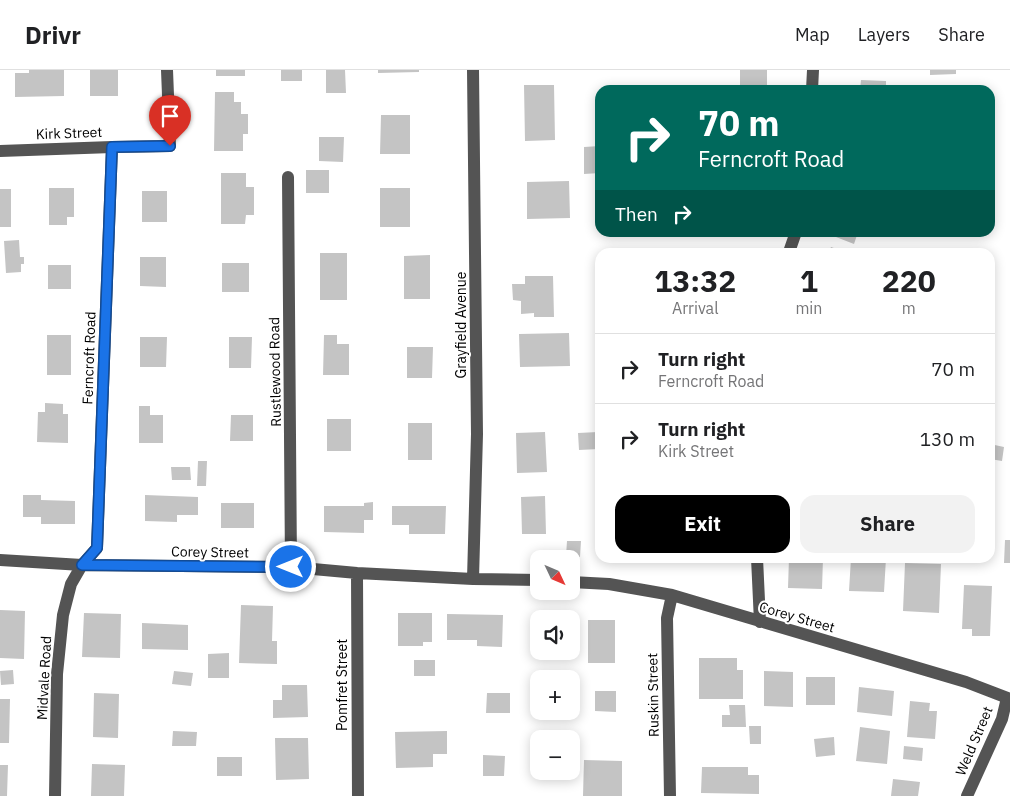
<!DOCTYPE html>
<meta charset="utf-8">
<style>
body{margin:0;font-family:"IBM Plex Sans",sans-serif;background:#f2f2f2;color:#202124;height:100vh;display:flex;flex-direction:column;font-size:19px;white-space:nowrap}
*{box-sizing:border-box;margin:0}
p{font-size:16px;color:#757577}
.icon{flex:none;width:28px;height:28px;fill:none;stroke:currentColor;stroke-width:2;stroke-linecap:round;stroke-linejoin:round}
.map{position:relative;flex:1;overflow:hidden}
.drawer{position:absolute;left:595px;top:178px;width:400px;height:315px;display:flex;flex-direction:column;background:#fff;border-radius:15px;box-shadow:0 2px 12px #0003}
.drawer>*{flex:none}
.top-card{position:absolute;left:595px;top:15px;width:400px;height:152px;border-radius:15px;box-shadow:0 2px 12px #0003;background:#00695c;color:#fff;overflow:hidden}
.needle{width:32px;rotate:134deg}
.tools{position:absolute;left:530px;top:480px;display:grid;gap:10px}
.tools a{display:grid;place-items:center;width:50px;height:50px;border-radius:10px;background:#fff;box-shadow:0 2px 12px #0003;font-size:25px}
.pin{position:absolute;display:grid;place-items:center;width:42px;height:42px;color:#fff;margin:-51px -21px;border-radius:50% 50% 50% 0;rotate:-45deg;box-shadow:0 0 5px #0007}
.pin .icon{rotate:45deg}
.me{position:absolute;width:55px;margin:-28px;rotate:270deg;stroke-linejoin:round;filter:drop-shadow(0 0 4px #0008)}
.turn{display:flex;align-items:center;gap:18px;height:105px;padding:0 20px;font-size:22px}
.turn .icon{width:65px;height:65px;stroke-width:2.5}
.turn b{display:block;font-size:35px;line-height:42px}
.then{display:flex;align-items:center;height:48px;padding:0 20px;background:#0003;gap:10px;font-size:19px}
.eta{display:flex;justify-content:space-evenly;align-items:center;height:85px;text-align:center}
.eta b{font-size:30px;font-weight:700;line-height:35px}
.action{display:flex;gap:10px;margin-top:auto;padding:10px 20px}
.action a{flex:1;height:58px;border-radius:15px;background:#000;color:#fff;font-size:20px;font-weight:700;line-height:58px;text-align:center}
.action a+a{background:#f2f2f2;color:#202124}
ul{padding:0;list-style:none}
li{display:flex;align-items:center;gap:15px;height:70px;padding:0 20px;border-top:1px solid #e0e0e0}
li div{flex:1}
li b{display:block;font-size:19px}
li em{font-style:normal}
header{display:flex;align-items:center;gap:30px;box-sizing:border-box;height:70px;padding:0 25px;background:#fff;border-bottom:1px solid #e0e0e0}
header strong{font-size:24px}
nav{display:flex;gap:28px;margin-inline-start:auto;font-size:18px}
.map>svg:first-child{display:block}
.building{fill:#c4c4c4}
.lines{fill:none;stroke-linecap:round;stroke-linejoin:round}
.minor{stroke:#545454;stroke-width:12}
.route-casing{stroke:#114b97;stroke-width:12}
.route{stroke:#1a73e8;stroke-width:9}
.labels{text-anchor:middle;stroke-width:4;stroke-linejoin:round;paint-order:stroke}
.street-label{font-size:14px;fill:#000;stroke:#fff}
</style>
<header>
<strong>Drivr</strong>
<nav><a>Map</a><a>Layers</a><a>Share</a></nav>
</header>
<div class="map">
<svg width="1010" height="726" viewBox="0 0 1010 726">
<rect width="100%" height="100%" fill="#fff"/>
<path class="building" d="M29 0H64V26L15 27V3H29Z
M90 0H118V26H90Z
M216 0H245V6H216Z
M281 0H302V11H281Z
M326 0H345L346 23H326Z
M378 0H419V2L378 3Z
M740 0H767V20H740Z
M930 0H956V4L930 5Z
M861 10 886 11V20H860Z
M524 15H554L555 70 525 71Z
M215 22H234V32H241V44H248V64H243V81H214Z
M381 45H410V84H380Z
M319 67H344L343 92 319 91Z
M600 76V103L584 104V77Z
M306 100H329V123H306Z
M221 103H246V117H254V145H246L245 154H221Z
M569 111 570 148 527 149V112Z
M49 118H74V147H67V155H49Z
M380 118H410V157H380Z
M0 119H11V157H0Z
M142 121H167V152H142Z
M838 162H858L854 174 836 167Z
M19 170 20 187H24V194H21V202L6 203 4 171Z
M831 177 845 182H829Z
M320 183H347V230H320Z
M430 185V229H404V186Z
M140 187H166V217L140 216Z
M222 193H249V222H222Z
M48 195H71V219H48Z
M525 206H553L554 247H534V243L521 244V231L513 230 512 214H525Z
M569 263 570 296 520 297 519 264Z
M47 265H71V305H47Z
M324 265H337V274H349V305H323Z
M140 267H167L166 297H140Z
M229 267H252L251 298H229Z
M407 277H433L432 308H407Z
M45 333 63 334V344H68V373L37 372 38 342H45Z
M139 336H150V345H163V373H139Z
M231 345H253V371H230Z
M327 349H351V381H327Z
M408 353H432V390H408Z
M545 362 547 402 517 403 516 363Z
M598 362 599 379 579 380 578 363Z
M990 374 1004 377 1002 391 990 389Z
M198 391H207L206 416H197Z
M171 397H190L191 410H172Z
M23 425H41V430L75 431V454H41V447H23Z
M145 425 198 427V445H177V452L145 451Z
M545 426 546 464H522L521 427Z
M373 432V450H364V463L324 462V436H364V433Z
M221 433H254V458H221Z
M392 436H446L445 464H409V455H392Z
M1005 470H1010V493H1004Z
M567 471H581L580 487 566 486Z
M789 488H823L822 519 788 518Z
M851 488H886L884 522 849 521Z
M905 493 941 494 939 543 903 541Z
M964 515 992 516 990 566H972V559H962Z
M241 535 273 536 272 571H277V594L239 593Z
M0 540 25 541 24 589 0 588Z
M84 543 121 544 120 588 82 587Z
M398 543H432V572H423V576H398Z
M447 544 503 545 502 577 477 576V570H447Z
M588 550H615V593H588Z
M535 551H539V579H535Z
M142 553 188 555V580L142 579Z
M548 581H561V589H548Z
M229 583V608H208V584Z
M699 588H737V600H743V629H699Z
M414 590H435V606H414Z
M13 600 14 614 1 615 0 601Z
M174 601 193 603 191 616 172 614Z
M764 601 793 602V637L764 636Z
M806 607H835V635H806Z
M282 615H307L308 647 273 648V630H282Z
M859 617 894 621 892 646 857 642Z
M595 621H616V642L595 641Z
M94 623 119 624 118 668 93 667Z
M487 623H510V643H486Z
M0 629H10L9 673H0Z
M910 631 930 633 929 641H937L935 669 907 667Z
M729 635H745L746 657H722V645H730Z
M749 656H761V674H750Z
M860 657 890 661 887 694 856 691Z
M173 661 197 662 196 676H172Z
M447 661V684H433V697L396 698 395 662Z
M834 667 835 685 816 687 814 669Z
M275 668H308L309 709 276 710Z
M904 676 923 678 922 691 903 689Z
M483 685 505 686 504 706H483Z
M217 687H242V706H217Z
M584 690 622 691V726H583Z
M92 694 125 695 124 726H91Z
M0 695H8L7 726H0Z
M702 697H748V705H759V724L701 723Z
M893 709 920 712 918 726H891Z"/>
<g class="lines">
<path class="minor" d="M812 20 813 0
M0 81 112 77 170 76 167 0
M288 107 291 497
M789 182 796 162
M757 488 760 552
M0 490 82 495 291 497 357 503 473 509 539 510
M357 503 358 726
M473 509 477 364 473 0
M571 512 609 514 672 525 966 612 1010 629
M55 726 57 604 63 545 71 514 82 495 97 478 112 77
M670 726 667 548 672 525
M967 726 1002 649 1007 628"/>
</g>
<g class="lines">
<g class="route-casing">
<path id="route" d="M170 76 112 77 97 478 82 495 291 497"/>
</g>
<use href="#route" class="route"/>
</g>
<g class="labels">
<g class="street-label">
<text transform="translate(69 63) rotate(-2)" y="5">Kirk Street</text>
<text transform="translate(461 255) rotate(-90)" y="5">Grayfield Avenue</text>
<text transform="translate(89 288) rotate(-88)" y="5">Ferncroft Road</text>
<text transform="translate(275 302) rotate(-91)" y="5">Rustlewood Road</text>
<text transform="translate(210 482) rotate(1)" y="5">Corey Street</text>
<text transform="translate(797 547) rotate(16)" y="5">Corey Street</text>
<text transform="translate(44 608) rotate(-87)" y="5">Midvale Road</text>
<text transform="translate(342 615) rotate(-90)" y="5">Pomfret Street</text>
<text transform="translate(653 625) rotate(-91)" y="5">Ruskin Street</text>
<text transform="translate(974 671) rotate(-67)" y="5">Weld Street</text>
</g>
</g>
</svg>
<div class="tools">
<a><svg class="needle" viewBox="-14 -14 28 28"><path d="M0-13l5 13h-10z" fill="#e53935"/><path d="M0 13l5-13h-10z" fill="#757577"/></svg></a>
<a><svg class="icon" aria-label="sound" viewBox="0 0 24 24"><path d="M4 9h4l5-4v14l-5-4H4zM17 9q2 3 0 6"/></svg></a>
<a>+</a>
<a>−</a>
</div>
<div class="pin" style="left:170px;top:76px;background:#d93025"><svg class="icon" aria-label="arrive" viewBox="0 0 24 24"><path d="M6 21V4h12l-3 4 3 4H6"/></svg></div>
<svg class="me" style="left:291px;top:497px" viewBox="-20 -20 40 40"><circle r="17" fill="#1a73e8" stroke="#fff" stroke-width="3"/><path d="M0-11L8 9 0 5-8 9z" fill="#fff"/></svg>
<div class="top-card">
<div class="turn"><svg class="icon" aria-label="right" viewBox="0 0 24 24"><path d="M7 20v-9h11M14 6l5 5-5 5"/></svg><div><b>70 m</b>Ferncroft Road</div></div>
<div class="then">Then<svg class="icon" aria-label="right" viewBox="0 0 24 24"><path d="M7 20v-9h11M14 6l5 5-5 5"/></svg></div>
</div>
<section class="drawer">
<div class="eta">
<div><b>13:32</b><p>Arrival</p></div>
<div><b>1</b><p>min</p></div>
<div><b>220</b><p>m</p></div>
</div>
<ul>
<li><svg class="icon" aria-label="right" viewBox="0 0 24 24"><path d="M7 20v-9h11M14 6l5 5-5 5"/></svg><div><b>Turn right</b><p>Ferncroft Road</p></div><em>70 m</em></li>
<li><svg class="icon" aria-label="right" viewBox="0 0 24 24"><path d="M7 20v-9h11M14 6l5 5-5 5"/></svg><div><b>Turn right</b><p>Kirk Street</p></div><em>130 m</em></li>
</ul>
<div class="action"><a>Exit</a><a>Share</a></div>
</section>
</div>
